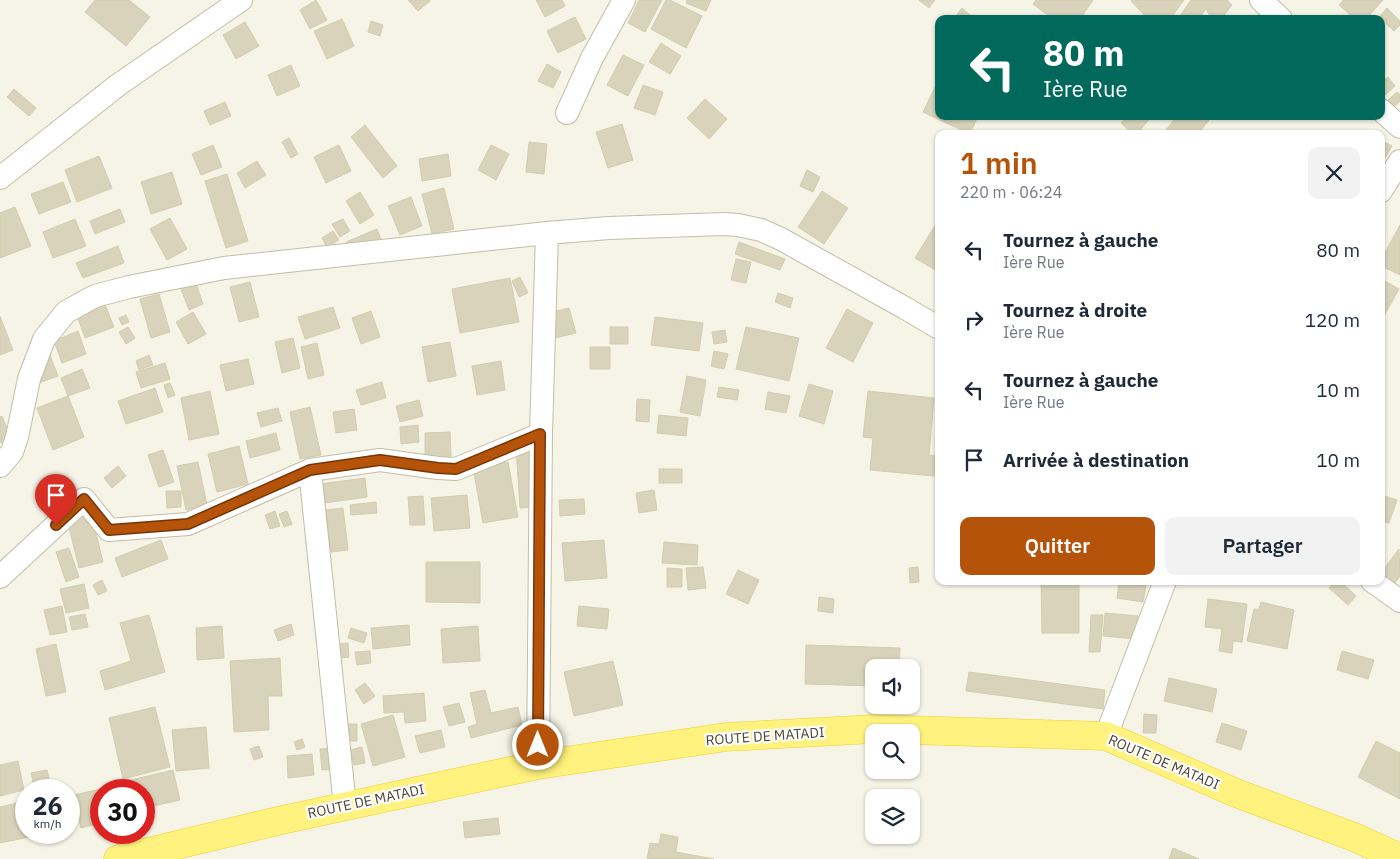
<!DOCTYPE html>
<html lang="fr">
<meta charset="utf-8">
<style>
body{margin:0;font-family:"IBM Plex Sans",sans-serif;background:#f2f2f3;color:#1f2937;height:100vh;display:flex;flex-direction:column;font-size:19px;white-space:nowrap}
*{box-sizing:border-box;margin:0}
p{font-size:16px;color:#747a83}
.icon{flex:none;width:28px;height:28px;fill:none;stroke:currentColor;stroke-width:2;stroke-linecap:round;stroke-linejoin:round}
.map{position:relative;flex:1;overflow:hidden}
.details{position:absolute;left:935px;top:130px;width:450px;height:455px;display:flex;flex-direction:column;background:#fff;border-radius:10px;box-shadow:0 1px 4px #0004}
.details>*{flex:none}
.guide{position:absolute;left:935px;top:15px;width:450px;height:105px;border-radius:10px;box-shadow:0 1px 4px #0004;background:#00695c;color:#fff;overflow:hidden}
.buttons{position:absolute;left:865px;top:659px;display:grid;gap:10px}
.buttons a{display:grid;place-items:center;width:55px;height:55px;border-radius:10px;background:#fff;box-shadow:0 1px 4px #0004;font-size:25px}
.speed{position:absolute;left:15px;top:779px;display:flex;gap:10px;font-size:25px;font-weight:700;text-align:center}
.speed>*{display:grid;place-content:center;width:65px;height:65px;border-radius:50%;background:#fff;box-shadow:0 1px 4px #0004;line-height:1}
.speed small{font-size:12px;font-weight:400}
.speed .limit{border:8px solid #d22;background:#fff;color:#111}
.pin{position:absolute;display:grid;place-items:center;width:42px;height:42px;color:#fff;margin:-51px -21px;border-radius:50% 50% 50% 0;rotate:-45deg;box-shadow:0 0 5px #0007}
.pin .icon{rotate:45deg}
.me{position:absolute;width:55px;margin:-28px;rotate:0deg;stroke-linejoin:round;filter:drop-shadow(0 0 4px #0008)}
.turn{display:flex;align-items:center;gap:18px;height:105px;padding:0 25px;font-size:22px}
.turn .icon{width:65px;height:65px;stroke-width:2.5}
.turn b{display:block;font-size:35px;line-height:42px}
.round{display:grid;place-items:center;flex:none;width:52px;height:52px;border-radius:10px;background:#f2f2f3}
.summary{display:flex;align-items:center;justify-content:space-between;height:85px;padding:0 25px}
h1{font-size:30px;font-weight:600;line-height:38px;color:#b45309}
.button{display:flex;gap:10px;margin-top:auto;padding:10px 25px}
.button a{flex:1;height:58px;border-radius:10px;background:#b45309;color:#fff;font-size:20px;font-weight:600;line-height:58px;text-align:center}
.button a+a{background:#f2f2f3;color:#1f2937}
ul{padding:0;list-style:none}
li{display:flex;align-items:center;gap:15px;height:70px;padding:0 25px}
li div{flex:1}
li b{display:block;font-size:19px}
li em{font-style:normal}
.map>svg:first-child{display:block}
.building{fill:#d8d3ba;stroke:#d4cdac}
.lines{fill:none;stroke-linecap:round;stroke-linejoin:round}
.minor-casing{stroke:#c2bea7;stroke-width:24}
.trunk-casing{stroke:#efd126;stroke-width:29}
.minor{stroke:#fff;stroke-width:22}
.trunk{stroke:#fff27e;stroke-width:28}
.route-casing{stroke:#753606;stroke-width:12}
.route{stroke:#b45309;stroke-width:9}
.labels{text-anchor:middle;stroke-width:4.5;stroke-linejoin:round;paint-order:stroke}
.street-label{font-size:14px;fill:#494534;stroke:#fff}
</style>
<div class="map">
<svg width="1400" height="859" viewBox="0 0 1400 859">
<rect width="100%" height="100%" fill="#f5f4e6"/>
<path class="building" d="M95 0H129L150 17 126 46 85 12Z
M316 0 327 20 310 29 300 10Z
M408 0H429L430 1 418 11Z
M536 0H562L565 6 545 17Z
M639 0H662L645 32 628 23Z
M666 0H670L702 16 686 48 651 29Z
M687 0H711L706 11 686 3Z
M919 0H935L929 8Z
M1036 0H1093L1080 19H1053L1033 4Z
M1132 0H1184L1170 19H1148L1131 1Z
M1191 0H1227L1232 5 1221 19H1212L1206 9 1198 19H1178Z
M1342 0H1383L1366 19H1355L1339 5 1343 1Z
M962 8 974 19H954Z
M1387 8 1400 21V25L1394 31 1379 17Z
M575 17 586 39 558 53 547 31Z
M342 19 354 46 327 59 314 31Z
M371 21 383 25 380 36 368 32Z
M245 22 259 46 236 59 223 35Z
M661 43 681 56 670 74 649 62Z
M623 55 644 65 628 96 607 85Z
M547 64 561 72 553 88 538 81Z
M291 65 300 86 277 96 268 75Z
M1388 77 1395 86 1383 97 1381 83Z
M939 79V116H978L970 134 923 112Z
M643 85 663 92 655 115 634 108Z
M14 89 36 108 29 116 7 97Z
M1397 92 1400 95V101L1394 107 1388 100Z
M705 99 727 119 709 139 687 118Z
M225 102 231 116 210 125 204 111Z
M1128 116H1151V117L1137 134H1133L1121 123Z
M1177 116H1212L1198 134H1163Z
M622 124 633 160 608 168 596 132Z
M365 125 397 166 383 178 351 137Z
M289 138 298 154 291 158 282 142Z
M1381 140 1392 146 1385 158 1381 155Z
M529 142 547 144 544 174 526 172Z
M213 145 222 167 201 175 192 154Z
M339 145 351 171 326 183 314 157Z
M491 145 509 154 496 180 478 170Z
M448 154 451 176 422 181 419 159Z
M99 156 112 188 77 202 65 170Z
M257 161 266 175 245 188 237 173Z
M807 170 820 177 813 192 800 186Z
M172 172 182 204 151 214 141 182Z
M227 174 248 241 226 248 205 181Z
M63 182 71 202 39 214 31 194Z
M444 188 454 229 432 234 422 194Z
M822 191 848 208 824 244 798 227Z
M360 192 374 215 360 224 346 201Z
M411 197 422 226 400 235 388 206Z
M15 207 31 246 0 258V213Z
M120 209 125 222 95 234 90 221Z
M170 218 187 249 167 260 150 229Z
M75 219 86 246 53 258 43 232Z
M343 219 350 231 340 237 332 224Z
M939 219V272L915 258Z
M1400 225V275L1381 266V260Z
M377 229 382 242 351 255 346 242Z
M333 231 339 240 327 247 322 238Z
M739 242 785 259 780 270 735 254Z
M118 246 124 263 83 278 76 263Z
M736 259 751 262 746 283 731 280Z
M193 275 203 304 189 310 178 281Z
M520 277 528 293 519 297 512 281Z
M510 278 519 322 460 333 452 289Z
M1381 279 1399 289 1381 321Z
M250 282 259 317 239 322 230 287Z
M778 293 793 298 790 308 775 302Z
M159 294 170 332 151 338 140 299Z
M104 302 114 327 85 338 76 313Z
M333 307 340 328 305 339 298 317Z
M569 308 576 333 555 338 548 313Z
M847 309 873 323 853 362 826 348Z
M371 311 380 337 361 344 352 318Z
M193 312 206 334 188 344 176 322Z
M126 315 129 322 122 325 119 318Z
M0 316 13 350 0 355Z
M655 317 703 323 699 351 651 345Z
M128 327 135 338 126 344 119 332Z
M610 327H628V344H610Z
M746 327 799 338 789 381 736 369Z
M725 330 727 342 714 344 712 332Z
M78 331 86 354 62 363 54 341Z
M293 338 300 368 282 373 275 342Z
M450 342 456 376 428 382 422 347Z
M317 343 324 375 308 379 301 347Z
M590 347H610V369H590Z
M47 348 58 376 36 384 25 357Z
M714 351 728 354 724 369 711 366Z
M149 355 153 365 139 370 136 361Z
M248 359 254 384 226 391 220 365Z
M501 361 505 390 477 395 472 366Z
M165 363 170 379 141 388 136 372Z
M82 369 90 388 68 396 61 378Z
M687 376 706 380 700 416 680 412Z
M382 382 386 398 361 405 356 390Z
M170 383 175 395 168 398 164 385Z
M809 384 833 391 824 424 799 416Z
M719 387 739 390 737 400 717 397Z
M155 388 163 412 126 424 118 401Z
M210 391 219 434 189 440 181 398Z
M868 391 934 398 929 455 936 456 934 476 870 470 873 438 863 437Z
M768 392 790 396 786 413 765 409Z
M68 396 84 437 53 450 37 408Z
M637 399 650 400 649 422 636 421Z
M419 400 423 416 400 422 396 406Z
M310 407 321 455 300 459 290 412Z
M278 408 282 421 261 427 257 413Z
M354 409 357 430 336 433 333 412Z
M659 415 688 418 686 436 657 433Z
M2 416 11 439 0 443V417Z
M418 425 419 442 401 444 400 427Z
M450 432 451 456 425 457V433Z
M276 433 280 450 250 458 246 441Z
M239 446 248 484 217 492 208 454Z
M534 447 537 507 520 508 516 448Z
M163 450 174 482 159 487 148 455Z
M198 462 207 505 186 510 177 466Z
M508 462 518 517 483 523 473 468Z
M118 466 126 476 112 488 104 478Z
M659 469H682V483H659Z
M365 478 367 497 324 503 321 484Z
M654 490 657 510 639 513 636 493Z
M166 491H181V507L167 508Z
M467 495 470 528 434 531 431 498Z
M1381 495 1397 500 1389 523 1381 521Z
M423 496 425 525H410L408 497Z
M584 499 585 514 560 516 559 500Z
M376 502 377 513 351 515 350 505Z
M343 508 348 550 331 552 326 510Z
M275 511 280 526 270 529 265 515Z
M287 511 292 524 284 527 279 514Z
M91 513 103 562 79 568 67 519Z
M161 540 168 559 122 577 115 558Z
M604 540 607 578 565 581 562 543Z
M664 542 698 545 697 565 662 563Z
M69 548 79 577 66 582 56 552Z
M1399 549 1400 576 1392 587 1381 579V573Z
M426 562H480V603L426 602Z
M703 567 706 588 688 590 686 568Z
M918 567 919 582 910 583 909 568Z
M667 568 682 569V587H667Z
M738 570 759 580 748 604 726 594Z
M102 580 107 591 98 595 93 585Z
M1041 581H1079V633H1042Z
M1335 581H1340L1356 596 1348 605 1329 588Z
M1119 582 1146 586 1143 602 1117 598Z
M84 584 89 608 66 613 60 589Z
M819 597 834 599 833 613 818 611Z
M1208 599 1247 604 1242 642 1233 641 1232 653 1219 651 1222 629 1205 627Z
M1261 602 1294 610 1287 649 1247 641 1254 609H1259Z
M62 606 67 632 50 635 44 610Z
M579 606 609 609 607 629 577 626Z
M1105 613 1138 616 1136 639 1103 636Z
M85 614 88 627 72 630 69 617Z
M149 615 165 672 105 690 100 671 131 661 120 623Z
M1091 615H1103L1100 652H1089Z
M291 624 294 635 278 641 274 630Z
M409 625 410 645 373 649 371 628Z
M222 626 224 658 197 660 196 628Z
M478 626 480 661 443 663 441 629Z
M351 628 367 633 364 643 348 638Z
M348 643 349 657 331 659 330 645Z
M56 644 66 692 46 696 36 649Z
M806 645 900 648 899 668H874V686L805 684Z
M370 651 371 663 357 665 355 652Z
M1342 651 1374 660 1368 679 1337 670Z
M280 658 282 696H268L269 730 234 732 230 661Z
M613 661 623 705 574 716 564 672Z
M969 672 1105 690 1103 709 966 691Z
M1169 678 1217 689 1212 712 1164 701Z
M365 683 375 696 364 704 355 690Z
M485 690 491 713 518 707 522 725 471 738 468 727 477 724 470 693Z
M424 693 426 721 405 723 404 712 384 713 383 696Z
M459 703 465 722 449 726 443 707Z
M155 707 170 767 123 779 109 718Z
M1144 714 1157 715 1156 733H1143Z
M393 715 405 757 373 766 361 724Z
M1222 723 1247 731 1241 750 1216 742Z
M347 724H357V741H347Z
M206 727 209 768 176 771 172 730Z
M441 730 445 747 420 753 415 736Z
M302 739 305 747 297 750 294 742Z
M1376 741 1400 753V799L1358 777Z
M259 746 263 757 254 760 250 749Z
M362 747 365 763 354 765 350 750Z
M336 748 338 769 322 770 320 749Z
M312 754 314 775 288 778 287 756Z
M18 761 24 790 0 796V765Z
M47 770 52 790H35L31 773Z
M173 770 180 800 144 808V790H129L127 781Z
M114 786 115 790H101V823L81 828 74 795Z
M21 802 26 823V832H28L29 837 0 843V807Z
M498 818 500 834 465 838 463 822Z
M35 832H60L36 838Z
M661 834 678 837 676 852 714 859H647L650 843 659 844Z
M1173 848 1199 859H1169Z"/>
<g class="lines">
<g class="minor-casing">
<path id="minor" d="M1261 0 1281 19
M1381 110 1400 127
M567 113 592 58 624 0
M0 178 118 85 241 0
M1381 191 1400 161
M0 466 12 452 17 437 29 379 44 339 66 312 95 296 129 287 224 268 547 233 609 228 724 224 738 225 761 230 781 239 905 308 939 328
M310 470 345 806
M0 577 84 499 109 530 188 524 310 470 380 460 438 468 456 469 541 434
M1372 581 1400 601
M1106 736 1165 581
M538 765 541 434 547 233"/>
</g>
<g class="trunk-casing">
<path id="trunk" d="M118 859 282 820 538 765 726 737 874 729 1106 736 1236 793 1354 837 1400 858"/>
</g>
<use href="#minor" class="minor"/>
<use href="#trunk" class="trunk"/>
</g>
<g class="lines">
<g class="route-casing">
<path id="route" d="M56 525 84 499 109 530 188 524 310 470 380 460 438 468 456 469 540 434 538 745"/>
</g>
<use href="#route" class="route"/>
</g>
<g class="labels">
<g class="street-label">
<text transform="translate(765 736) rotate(-4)" y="5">ROUTE DE MATADI</text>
<text transform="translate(1164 762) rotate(23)" y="5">ROUTE DE MATADI</text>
<text transform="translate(366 801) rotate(-12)" y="5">ROUTE DE MATADI</text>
</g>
</g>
</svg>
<div class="buttons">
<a><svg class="icon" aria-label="sound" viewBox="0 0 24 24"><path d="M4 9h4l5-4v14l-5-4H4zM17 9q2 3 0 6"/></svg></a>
<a><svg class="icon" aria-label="search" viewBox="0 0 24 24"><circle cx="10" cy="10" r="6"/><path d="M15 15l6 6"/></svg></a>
<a><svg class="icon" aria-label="layers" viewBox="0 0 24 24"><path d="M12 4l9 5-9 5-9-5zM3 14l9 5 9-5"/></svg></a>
</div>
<div class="speed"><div>26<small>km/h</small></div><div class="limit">30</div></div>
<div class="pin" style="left:56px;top:525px;background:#d93025"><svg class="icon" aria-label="arrive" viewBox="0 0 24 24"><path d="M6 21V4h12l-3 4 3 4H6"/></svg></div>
<svg class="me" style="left:538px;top:745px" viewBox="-20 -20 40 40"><circle r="17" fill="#b45309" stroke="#fff" stroke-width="3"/><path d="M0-11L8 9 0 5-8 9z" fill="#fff"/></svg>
<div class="guide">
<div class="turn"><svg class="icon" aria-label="left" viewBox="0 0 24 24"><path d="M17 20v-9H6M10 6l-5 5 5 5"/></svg><div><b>80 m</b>Ière Rue</div></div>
</div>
<section class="details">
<div class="summary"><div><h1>1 min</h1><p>220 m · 06:24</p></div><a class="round"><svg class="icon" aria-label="close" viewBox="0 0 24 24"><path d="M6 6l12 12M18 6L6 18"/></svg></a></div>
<ul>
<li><svg class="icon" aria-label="left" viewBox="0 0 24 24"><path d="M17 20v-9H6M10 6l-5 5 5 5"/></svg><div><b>Tournez à gauche</b><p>Ière Rue</p></div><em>80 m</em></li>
<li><svg class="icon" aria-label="right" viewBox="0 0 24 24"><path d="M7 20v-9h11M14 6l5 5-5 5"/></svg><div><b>Tournez à droite</b><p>Ière Rue</p></div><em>120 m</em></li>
<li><svg class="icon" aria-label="left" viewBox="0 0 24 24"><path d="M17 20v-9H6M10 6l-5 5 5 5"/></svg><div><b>Tournez à gauche</b><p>Ière Rue</p></div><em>10 m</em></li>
<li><svg class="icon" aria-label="arrive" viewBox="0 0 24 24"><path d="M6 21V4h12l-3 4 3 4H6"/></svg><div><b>Arrivée à destination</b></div><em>10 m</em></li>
</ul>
<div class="button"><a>Quitter</a><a>Partager</a></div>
</section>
</div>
